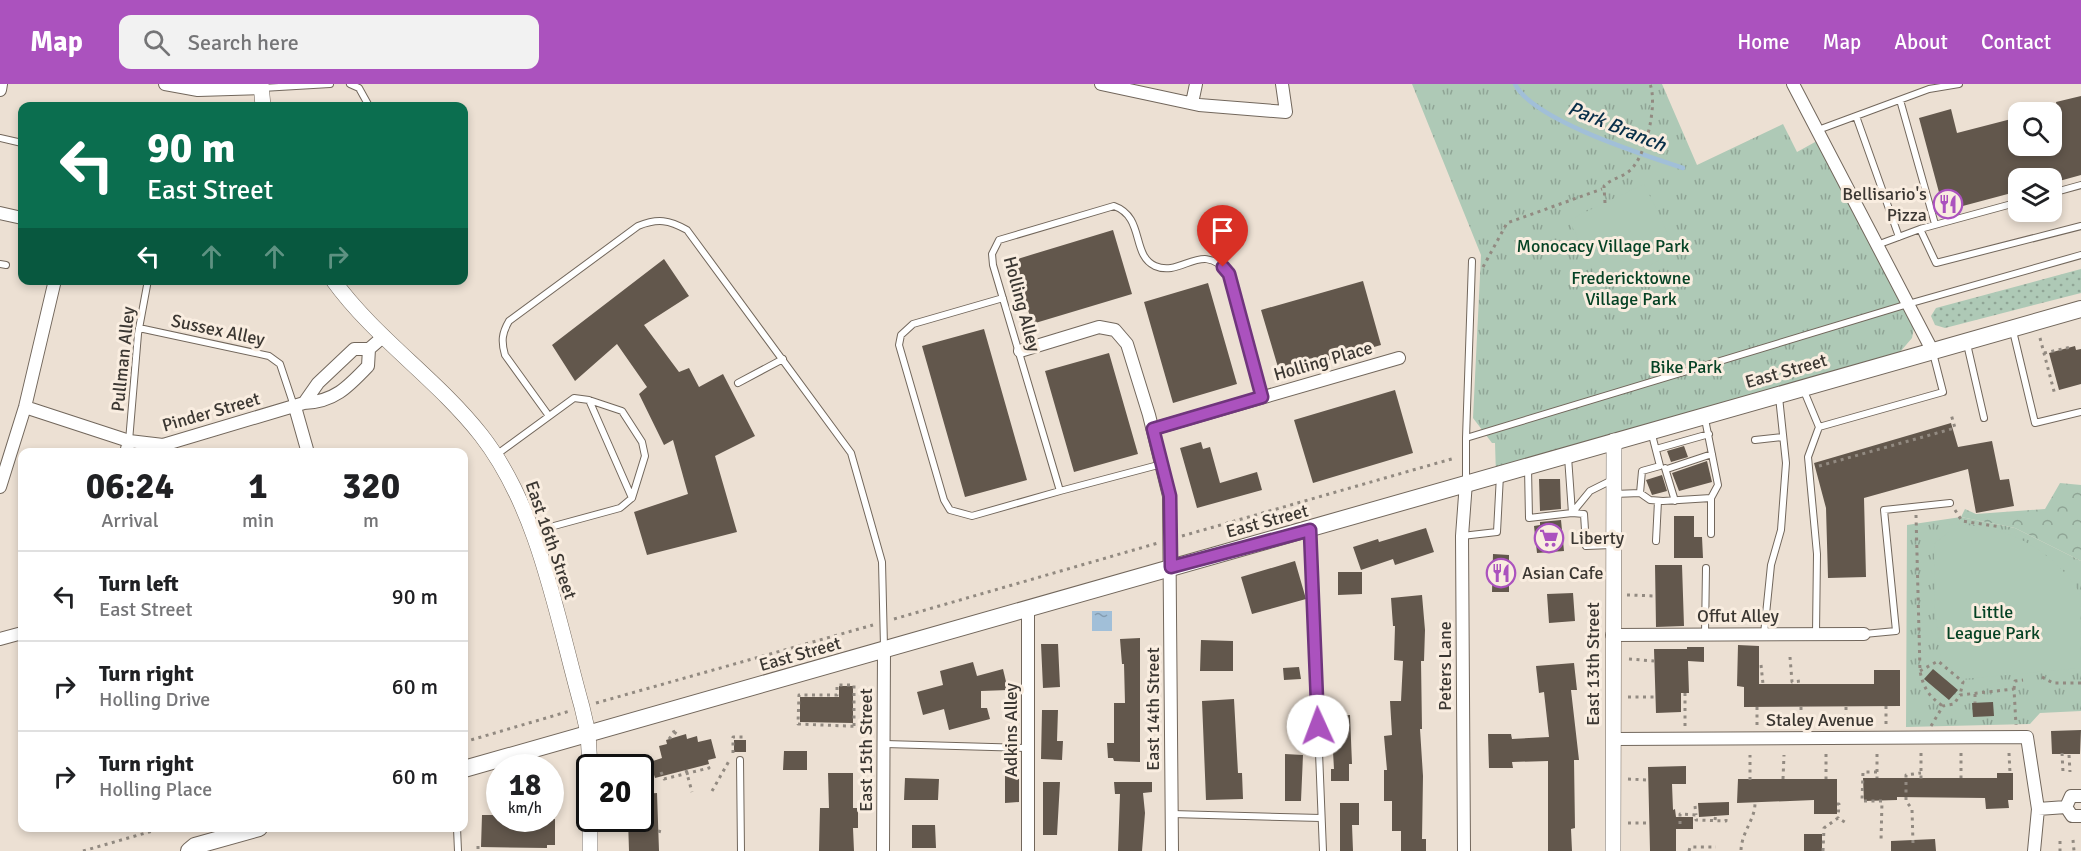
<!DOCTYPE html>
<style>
body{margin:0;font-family:Signika,sans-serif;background:#f2f2f2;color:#202124;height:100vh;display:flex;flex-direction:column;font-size:22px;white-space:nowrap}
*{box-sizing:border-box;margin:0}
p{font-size:20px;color:#757577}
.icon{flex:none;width:33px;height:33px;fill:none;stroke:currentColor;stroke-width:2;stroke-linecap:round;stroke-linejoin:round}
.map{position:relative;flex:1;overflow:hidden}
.sheet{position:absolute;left:18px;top:364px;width:450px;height:384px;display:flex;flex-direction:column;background:#fff;border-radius:12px;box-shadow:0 3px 9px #0003}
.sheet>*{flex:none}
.guide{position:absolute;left:18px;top:18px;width:450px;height:183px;border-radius:12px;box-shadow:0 3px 9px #0003;background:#0b6e4f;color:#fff;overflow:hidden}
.tools{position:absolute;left:2008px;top:18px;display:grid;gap:12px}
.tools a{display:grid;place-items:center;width:54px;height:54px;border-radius:12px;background:#fff;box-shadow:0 3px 9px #0003;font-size:30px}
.speed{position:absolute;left:486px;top:670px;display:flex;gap:12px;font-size:30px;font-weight:700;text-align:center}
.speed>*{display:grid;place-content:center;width:78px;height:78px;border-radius:50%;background:#fff;box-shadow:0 3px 9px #0003;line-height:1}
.speed small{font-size:15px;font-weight:400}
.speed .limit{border:3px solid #111;border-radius:9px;background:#fff;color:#111}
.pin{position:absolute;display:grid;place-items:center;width:51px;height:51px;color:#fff;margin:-62px -26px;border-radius:50% 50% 50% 0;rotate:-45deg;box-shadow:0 0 6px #0007}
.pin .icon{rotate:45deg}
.me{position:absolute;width:66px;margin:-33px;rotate:358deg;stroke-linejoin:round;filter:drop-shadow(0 0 4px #0008)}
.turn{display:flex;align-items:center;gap:21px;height:126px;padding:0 30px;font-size:27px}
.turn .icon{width:78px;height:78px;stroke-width:2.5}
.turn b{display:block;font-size:42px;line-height:51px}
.lanes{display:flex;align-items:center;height:57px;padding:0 30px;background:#0003;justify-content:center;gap:30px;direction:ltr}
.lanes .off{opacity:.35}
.eta{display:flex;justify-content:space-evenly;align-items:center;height:102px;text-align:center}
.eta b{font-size:36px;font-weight:700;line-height:42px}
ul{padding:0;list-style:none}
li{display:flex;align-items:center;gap:18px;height:90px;padding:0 30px;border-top:2px solid #e0e0e0}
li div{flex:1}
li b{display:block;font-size:22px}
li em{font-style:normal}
header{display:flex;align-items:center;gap:36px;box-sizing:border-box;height:84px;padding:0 30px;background:#ab52be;color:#fff}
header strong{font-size:28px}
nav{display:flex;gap:33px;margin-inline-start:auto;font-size:21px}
.search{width:420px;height:54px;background:#f2f2f2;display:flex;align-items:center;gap:15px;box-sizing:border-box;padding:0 21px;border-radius:12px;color:#757577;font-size:22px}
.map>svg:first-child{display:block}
.grass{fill:url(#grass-dots)}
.forest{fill:url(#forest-crowns)}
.park{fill:url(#park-tufts)}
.pitch{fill:#aec9b6}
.water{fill:url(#water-ripples)}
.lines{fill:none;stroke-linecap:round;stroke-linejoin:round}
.stream{stroke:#a1bfd8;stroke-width:4.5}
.building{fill:#62574c}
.service-casing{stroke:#72675c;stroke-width:8}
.minor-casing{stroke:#72675c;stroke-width:14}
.tertiary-casing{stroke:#72675c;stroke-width:16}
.secondary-casing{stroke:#72675c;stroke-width:18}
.path{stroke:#928a81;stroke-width:3;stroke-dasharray:3 4.5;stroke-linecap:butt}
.service{stroke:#fff;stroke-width:6}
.minor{stroke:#fff;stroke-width:12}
.tertiary{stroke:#fff;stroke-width:15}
.secondary{stroke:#fff;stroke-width:16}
.route-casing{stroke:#6f357c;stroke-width:15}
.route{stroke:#ab52be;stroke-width:10}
.labels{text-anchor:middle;stroke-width:6;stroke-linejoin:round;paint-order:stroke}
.poi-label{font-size:18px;fill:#3b3732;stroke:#f9ede0;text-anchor:start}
.park-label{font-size:18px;fill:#054224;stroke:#f9ede0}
.street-label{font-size:18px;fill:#3b3732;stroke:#f9ede0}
.water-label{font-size:20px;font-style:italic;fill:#082f49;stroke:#f9ede0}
</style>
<header>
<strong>Map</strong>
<div class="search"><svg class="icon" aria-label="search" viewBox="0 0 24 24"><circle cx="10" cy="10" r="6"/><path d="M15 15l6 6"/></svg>Search here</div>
<nav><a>Home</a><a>Map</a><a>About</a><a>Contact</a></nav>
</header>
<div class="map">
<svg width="2081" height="767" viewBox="0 0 2081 767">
<defs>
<pattern id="grass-dots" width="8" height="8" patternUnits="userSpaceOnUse" patternTransform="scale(1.5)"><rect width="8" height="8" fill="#aec9b6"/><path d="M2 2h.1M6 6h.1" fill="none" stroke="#8fa495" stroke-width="1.8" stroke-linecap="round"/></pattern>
<pattern id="forest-crowns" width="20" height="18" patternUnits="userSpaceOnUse" patternTransform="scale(1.5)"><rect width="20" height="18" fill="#aec9b6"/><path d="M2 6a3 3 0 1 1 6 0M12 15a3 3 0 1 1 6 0" fill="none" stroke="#8fa495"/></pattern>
<pattern id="park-tufts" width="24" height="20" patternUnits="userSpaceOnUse" patternTransform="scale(1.5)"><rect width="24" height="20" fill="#aec9b6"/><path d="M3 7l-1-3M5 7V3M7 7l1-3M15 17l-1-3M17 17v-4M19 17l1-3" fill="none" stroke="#8fa495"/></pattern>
<pattern id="water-ripples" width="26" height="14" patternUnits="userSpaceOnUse" patternTransform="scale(1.5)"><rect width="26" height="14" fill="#a1bfd8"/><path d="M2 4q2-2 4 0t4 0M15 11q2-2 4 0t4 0" fill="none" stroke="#849cb0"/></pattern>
</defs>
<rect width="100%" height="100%" fill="#ece0d3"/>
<path class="grass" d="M2081 185V209L1945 244 1935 241 1931 232 1936 224Z"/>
<path class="forest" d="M2060 399 2081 401V477L2015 444 1961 433 1965 425 1976 430 2045 425Z"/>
<path class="park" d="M1412 0H1662L1697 81 1783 40 1797 68 1826 52 1916 233 1912 254 1900 268 1496 391 1495 359H1492L1473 334 1481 171Z
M1961 433 2015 444 2081 477V627L2040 629 2030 640 1906 643 1907 441Z"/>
<path class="pitch" d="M1644 100 1677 168 1602 205 1569 136Z
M1949 441C1992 439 2031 454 2061 485 2068 492 2076 501 2080 511 2081 524 2081 567 2081 584L1963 595 1941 577 1935 526 1934 460 1949 448Z"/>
<path class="water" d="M1092 527H1112V547H1092Z"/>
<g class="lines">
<path class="stream" d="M1515 0C1532 36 1644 71 1683 84"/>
</g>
<path class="building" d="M2081 12V91L2052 99V94H2019V107L1944 127 1919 34 1951 25 1957 49 2019 33V62H2052V24L2057 23 2056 18Z
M1113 146 1132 210 1032 240 1014 176Z
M664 175 689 212 644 241 679 288 689 284 699 303 723 290 755 352 715 372 737 448 647 471 634 428 688 410 673 356 664 361 639 310 647 303 617 260 575 297 552 261Z
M1363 197 1381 261 1280 290 1261 226Z
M1208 199 1237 300 1173 319 1144 218Z
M984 245 1027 396 965 413 922 262Z
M2075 262 2076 266 2081 265V300L2059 306 2049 269Z
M1109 269 1138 370 1074 388 1045 287Z
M1395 306 1413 369 1313 399 1294 336Z
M1951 339 1958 363 1992 357 2000 396 2009 395 2014 422 1976 429 1968 385 1864 414 1866 493 1828 494 1826 424 1814 379Z
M1201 358 1203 365 1210 363 1220 399 1257 388 1262 406 1197 424 1180 364Z
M1684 362 1688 373 1671 378 1667 367Z
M1707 377 1712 398 1679 407 1672 389Z
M1662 391 1667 407 1652 411 1646 396Z
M1539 395H1560L1561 425 1540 427Z
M1674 432H1694V453H1702L1703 474H1674Z
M1561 436 1564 467 1537 469 1534 442 1540 441V438Z
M1426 444 1434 468 1395 481 1393 475 1361 486 1353 463 1378 455 1379 458Z
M1493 470 1509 471V508H1492Z
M1295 477 1306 515 1252 530 1241 493Z
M1655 481H1682L1684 542 1656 543Z
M1338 488H1362V510L1338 511Z
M1573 509 1575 537 1549 539 1547 510Z
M1422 511 1425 546 1424 577H1421L1422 645H1420L1423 692 1422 755H1426V767H1401V747H1392V717H1384V686H1387L1384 652 1392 651 1390 617H1401L1403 577 1394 576 1395 542H1393L1391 514Z
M1140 554V678L1114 677 1113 674H1108L1107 659H1114V619H1125L1124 580H1122L1120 555Z
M1201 556 1233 557V587H1200Z
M1041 560H1058L1060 603 1043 604Z
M1738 561 1759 562V600H1874V586H1900V622L1744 623V603L1737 602Z
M1687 563H1704V578L1688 577 1689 609H1681V628L1656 629 1654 565H1687Z
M973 578 977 592 1003 585 1008 606 981 607V624H987L990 635 949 646 944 625 923 631 917 608 943 601 940 587Z
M1574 579 1577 606H1571L1579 676H1574L1575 744 1571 745 1572 767H1548V677L1512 678 1513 684H1489L1488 650H1511L1512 655 1549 653 1544 608 1539 609 1536 582Z
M1299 583 1301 595 1284 596 1283 584Z
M1933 585 1958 606 1949 616 1924 595Z
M839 602H853V639L800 638V613H839Z
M1234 615 1238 689H1242L1243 715 1206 716 1202 617Z
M1993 618 1994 632 1973 633 1972 619Z
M1042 626H1058L1057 657H1063L1062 676 1041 675Z
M1350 631 1352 680H1349V697H1331V685H1334L1331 632Z
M2081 646 2080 670H2052L2051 647Z
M686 650 687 655 697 652 698 658 711 655 716 674 708 676 709 680 655 694 650 678 662 674 659 662 667 660 666 656Z
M734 656H746V668H734Z
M784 667H807V686H783Z
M1285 670 1303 671 1301 717H1285Z
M1686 682V700H1672L1673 726 1675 725 1676 733H1693V745H1676V767H1650L1648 683Z
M828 689H853V724H858V744H853L854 767H819L820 724H829Z
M1997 689H2013V716H2008L2009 724 1986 725 1985 714 1897 713V716L1864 717 1863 694H1997Z
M1019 690V718L1005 719V691Z
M905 694 939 695 938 716H904Z
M1738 695H1837V730H1814V716L1737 719Z
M1043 698H1060L1057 751H1043Z
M1114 698H1152V708L1143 709 1145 729 1142 767H1118L1120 710H1115Z
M657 709 659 767H629L628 735H640V710Z
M1729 718V731L1699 733 1698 719Z
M1340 719H1359V741H1352L1353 767H1340Z
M482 731H500V735H555V761H547V764L481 763Z
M912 741H935L936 764H912Z
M1804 750H1822V767H1804Z
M1935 755 1936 767H1891V757Z"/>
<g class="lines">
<g class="service-casing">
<path id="service" d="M350 0 359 4 369 22
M262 4 330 0
M1900 16 1935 140
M1856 32 1899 153
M1818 46 1929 5 1959 0
M0 54 22 59
M2052 109 2081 101
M1920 145 1936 179 2081 142
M1877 161 1920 145 2019 118
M0 180 6 181
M1003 214 913 240 901 251 899 261 944 416 950 426 972 432 1060 407
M139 244 269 272 280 280 294 322
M2013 247 2035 339 2081 328
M1967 260 1984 334
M738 299 783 275
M1804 307 1819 343 1943 308 1933 269
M589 316 622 327 642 358 645 372 632 414
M549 332 505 271C501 257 502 249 509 237L638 142C658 134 669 136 687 146L851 369 882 478 884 563
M1466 354 1472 177
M1755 356 1783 353
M129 357 138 250 148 196
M1656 365 1709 350
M496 371 574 314 589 316 632 414 620 424 532 448
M1162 380 1060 407 993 181 992 170 999 156 1114 122C1145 133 1131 171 1155 182 1182 194 1202 155 1229 190L1262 313
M1528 384 1529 434 1572 429 1568 373
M1665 384 1675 417
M1667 385 1712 370
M1466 398V354L1908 220 2081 171
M1640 409 1642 387 1660 382 1651 347
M1614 410 1640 409 1650 416 1663 417 1711 414 1718 401 1705 335
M1310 447 1323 767
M1711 450V414
M1462 452 1497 448 1500 391
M1656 457 1658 417
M1612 461 1586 462 1584 430 1572 429 1590 407 1614 395
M1816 549 1817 470 1808 373 1819 343
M1705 550 1706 484
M1764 550 1771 481 1781 446 1786 379 1779 313
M1864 550 1896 547 1884 426 1950 419
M885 660 1028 664
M740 676 741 767
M1172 730 1321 734
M457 744 458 767"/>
</g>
<g class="minor-casing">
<path id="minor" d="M165 0 198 6 262 4
M1101 0 1199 21 1286 28 1282 0
M1793 0 1932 266
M0 6 1 0
M1192 19 1196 0
M0 129 22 134
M1020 267 1099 243 1115 246 1127 260 1149 331 1169 412 1172 767
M304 319 318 299 354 265H369L384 252
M25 323 129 357 163 361 304 319C334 318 348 303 368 282L369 265
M295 323 308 369
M1153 345 1399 274
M126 369 129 357
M0 403 25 323 55 196
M1612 551 1864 550
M0 555 22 549
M1613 655 2027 653 2038 725 2034 767
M2066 723 2071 712H2081
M2066 723 2072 732H2081
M2038 725 2066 723
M883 767 884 566
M1028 767V524
M1464 767 1462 452 1466 398"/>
</g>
<g class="tertiary-casing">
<path id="tertiary" d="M261 0 263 22
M333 196C375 254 437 295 481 351 539 425 557 534 582 623L588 649 590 684
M590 735V767
M1613 767 1614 357"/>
</g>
<g class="secondary-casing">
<path id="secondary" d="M464 685 2081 225
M189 767 195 762 259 744"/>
</g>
<path class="path" d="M1605 119 1604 102C1611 95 1620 94 1628 88 1646 75 1658 20 1650 0
M1483 183 1507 139 1602 105
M2040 254 2055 311
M2044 269 2071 263
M1819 382 1955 344 1951 330
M1955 426 1962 437 2001 443
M1916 431 1920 587C1923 603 1929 613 1943 622
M1182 452 1455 374
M1627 511 1656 512
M894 535 1158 459
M1790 573 1792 598 1800 597V601
M1629 575 1654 577
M1761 581 1763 600
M1920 587 1938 577 1963 598 1960 611
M2042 593 2053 599H2081
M2014 605 2015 597 2023 596
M1685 609V642
M1975 610V619
M1628 613H1656
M596 619 873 541
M1757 623V641
M1886 640V622
M1801 641V622
M1846 641V623
M854 642V601H837V611H799L798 640 870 643
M1931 642 1943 622 1954 620 1960 611 2014 605 2016 641
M674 648 680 652
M669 655 674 648 672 644
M464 658 570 627
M733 669V653H747
M1921 669V695
M1961 669V694
M2009 669 2010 689
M2062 669 2063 688
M1826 670V695
M1877 670V694
M2069 671 2070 688
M686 686 692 708
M661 688 664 695 709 684 707 680
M1877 688H1863L1862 717H1882L1881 757
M1628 695 1648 696
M1783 695 1784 671
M1750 696V671
M712 707 729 677
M1837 720H1839L1838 734
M1695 722 1696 731
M1715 736 1716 729
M1628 739H1649
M1680 740V730L1696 731V736L1726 737V731
M604 743 629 744
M658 747 662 748
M2073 756 2074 767
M2060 757V767
M1913 759 1912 725 1906 717V691L1921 689
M478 762V767
M1741 766C1742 747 1755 736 1755 719
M83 767 163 744
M1689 767 1690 763H1716
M1823 767 1824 744 1838 734 1848 740"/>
<use href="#service" class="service"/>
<use href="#minor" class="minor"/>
<use href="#tertiary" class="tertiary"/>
<use href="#secondary" class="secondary"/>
</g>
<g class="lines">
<g class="route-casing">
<path id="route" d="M1223 183 1229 190 1262 313 1153 345 1170 412 1171 483 1310 446 1318 642"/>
</g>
<use href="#route" class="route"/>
</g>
<defs>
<g id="restaurant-ring" transform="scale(1.5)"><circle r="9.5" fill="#f9ede0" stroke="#ab52be" stroke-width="1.5"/><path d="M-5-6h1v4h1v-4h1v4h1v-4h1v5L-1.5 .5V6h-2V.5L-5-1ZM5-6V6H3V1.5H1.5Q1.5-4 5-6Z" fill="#ab52be"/></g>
<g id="supermarket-ring" transform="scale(1.5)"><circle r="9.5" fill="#f9ede0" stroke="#ab52be" stroke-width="1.5"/><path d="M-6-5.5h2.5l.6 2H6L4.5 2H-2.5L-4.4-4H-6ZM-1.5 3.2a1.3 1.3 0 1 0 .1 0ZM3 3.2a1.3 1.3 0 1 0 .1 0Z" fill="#ab52be"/></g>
</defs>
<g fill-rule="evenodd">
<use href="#restaurant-ring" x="1948" y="120"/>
<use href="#supermarket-ring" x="1549" y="454"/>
<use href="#restaurant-ring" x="1501" y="489"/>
</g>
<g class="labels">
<g class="poi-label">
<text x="1927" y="116" text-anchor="end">Bellisario's<tspan x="1927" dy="21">Pizza</tspan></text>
<text x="1570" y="460">Liberty</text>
<text x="1522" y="495">Asian Cafe</text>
</g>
<g class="park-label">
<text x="1603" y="168">Monocacy Village Park</text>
<text x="1631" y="200">Fredericktowne<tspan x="1631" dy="21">Village Park</tspan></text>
<text x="1686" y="289">Bike Park</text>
<text x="1993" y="534">Little<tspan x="1993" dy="21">League Park</tspan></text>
</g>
<g class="street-label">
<text transform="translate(1022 220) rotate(75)" y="6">Holling Alley</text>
<text transform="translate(218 246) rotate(12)" y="6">Sussex Alley</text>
<text transform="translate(123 275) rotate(-84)" y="6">Pullman Alley</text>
<text transform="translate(1323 277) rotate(-16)" y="6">Holling Place</text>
<text transform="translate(1786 287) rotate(-16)" y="6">East Street</text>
<text transform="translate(211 328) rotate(-16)" y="6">Pinder Street</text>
<text transform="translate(1267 437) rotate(-15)" y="6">East Street</text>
<text transform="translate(551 456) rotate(71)" y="6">East 16th Street</text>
<text x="1738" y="538">Offut Alley</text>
<text transform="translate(800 570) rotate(-16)" y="6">East Street</text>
<text transform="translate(1593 580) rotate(-90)" y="6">East 13th Street</text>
<text transform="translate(1445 582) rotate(-90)" y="6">Peters Lane</text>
<text transform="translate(1153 625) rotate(-90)" y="6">East 14th Street</text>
<text x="1820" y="642">Staley Avenue</text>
<text transform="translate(1011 646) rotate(-90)" y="6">Adkins Alley</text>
<text transform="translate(866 666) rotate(-90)" y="6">East 15th Street</text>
</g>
<g class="water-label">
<text transform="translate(1617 42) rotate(22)" y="7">Park Branch</text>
</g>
</g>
</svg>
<div class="tools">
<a><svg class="icon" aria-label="search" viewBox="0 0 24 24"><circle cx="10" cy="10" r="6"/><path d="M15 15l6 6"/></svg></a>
<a><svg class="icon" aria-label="layers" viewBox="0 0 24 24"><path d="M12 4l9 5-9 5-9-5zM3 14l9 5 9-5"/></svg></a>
</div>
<div class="speed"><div>18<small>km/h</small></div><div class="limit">20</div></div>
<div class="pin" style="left:1223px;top:183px;background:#d93025"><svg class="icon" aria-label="arrive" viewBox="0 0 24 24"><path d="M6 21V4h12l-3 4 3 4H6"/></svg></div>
<svg class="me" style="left:1318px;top:642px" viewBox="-20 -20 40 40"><circle r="19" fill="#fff"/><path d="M0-13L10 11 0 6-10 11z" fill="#ab52be"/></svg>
<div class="guide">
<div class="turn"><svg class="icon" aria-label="left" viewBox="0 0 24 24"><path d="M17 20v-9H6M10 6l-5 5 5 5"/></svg><div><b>90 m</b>East Street</div></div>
<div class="lanes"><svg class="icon" aria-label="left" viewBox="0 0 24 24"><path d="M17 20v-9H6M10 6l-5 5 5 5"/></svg><svg class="icon off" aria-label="ahead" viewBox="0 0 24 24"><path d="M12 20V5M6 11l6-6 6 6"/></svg><svg class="icon off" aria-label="ahead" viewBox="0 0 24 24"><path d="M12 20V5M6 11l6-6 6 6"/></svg><svg class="icon off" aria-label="right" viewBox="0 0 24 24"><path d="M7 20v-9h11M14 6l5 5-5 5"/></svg></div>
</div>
<section class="sheet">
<div class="eta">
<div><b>06:24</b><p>Arrival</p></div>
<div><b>1</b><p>min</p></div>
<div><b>320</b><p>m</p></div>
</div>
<ul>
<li><svg class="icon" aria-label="left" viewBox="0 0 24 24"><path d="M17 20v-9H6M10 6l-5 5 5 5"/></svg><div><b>Turn left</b><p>East Street</p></div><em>90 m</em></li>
<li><svg class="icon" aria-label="right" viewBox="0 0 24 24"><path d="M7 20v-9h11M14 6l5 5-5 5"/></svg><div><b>Turn right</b><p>Holling Drive</p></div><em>60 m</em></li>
<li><svg class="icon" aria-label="right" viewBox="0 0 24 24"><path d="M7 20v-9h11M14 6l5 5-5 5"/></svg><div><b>Turn right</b><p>Holling Place</p></div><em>60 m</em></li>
</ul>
</section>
</div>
